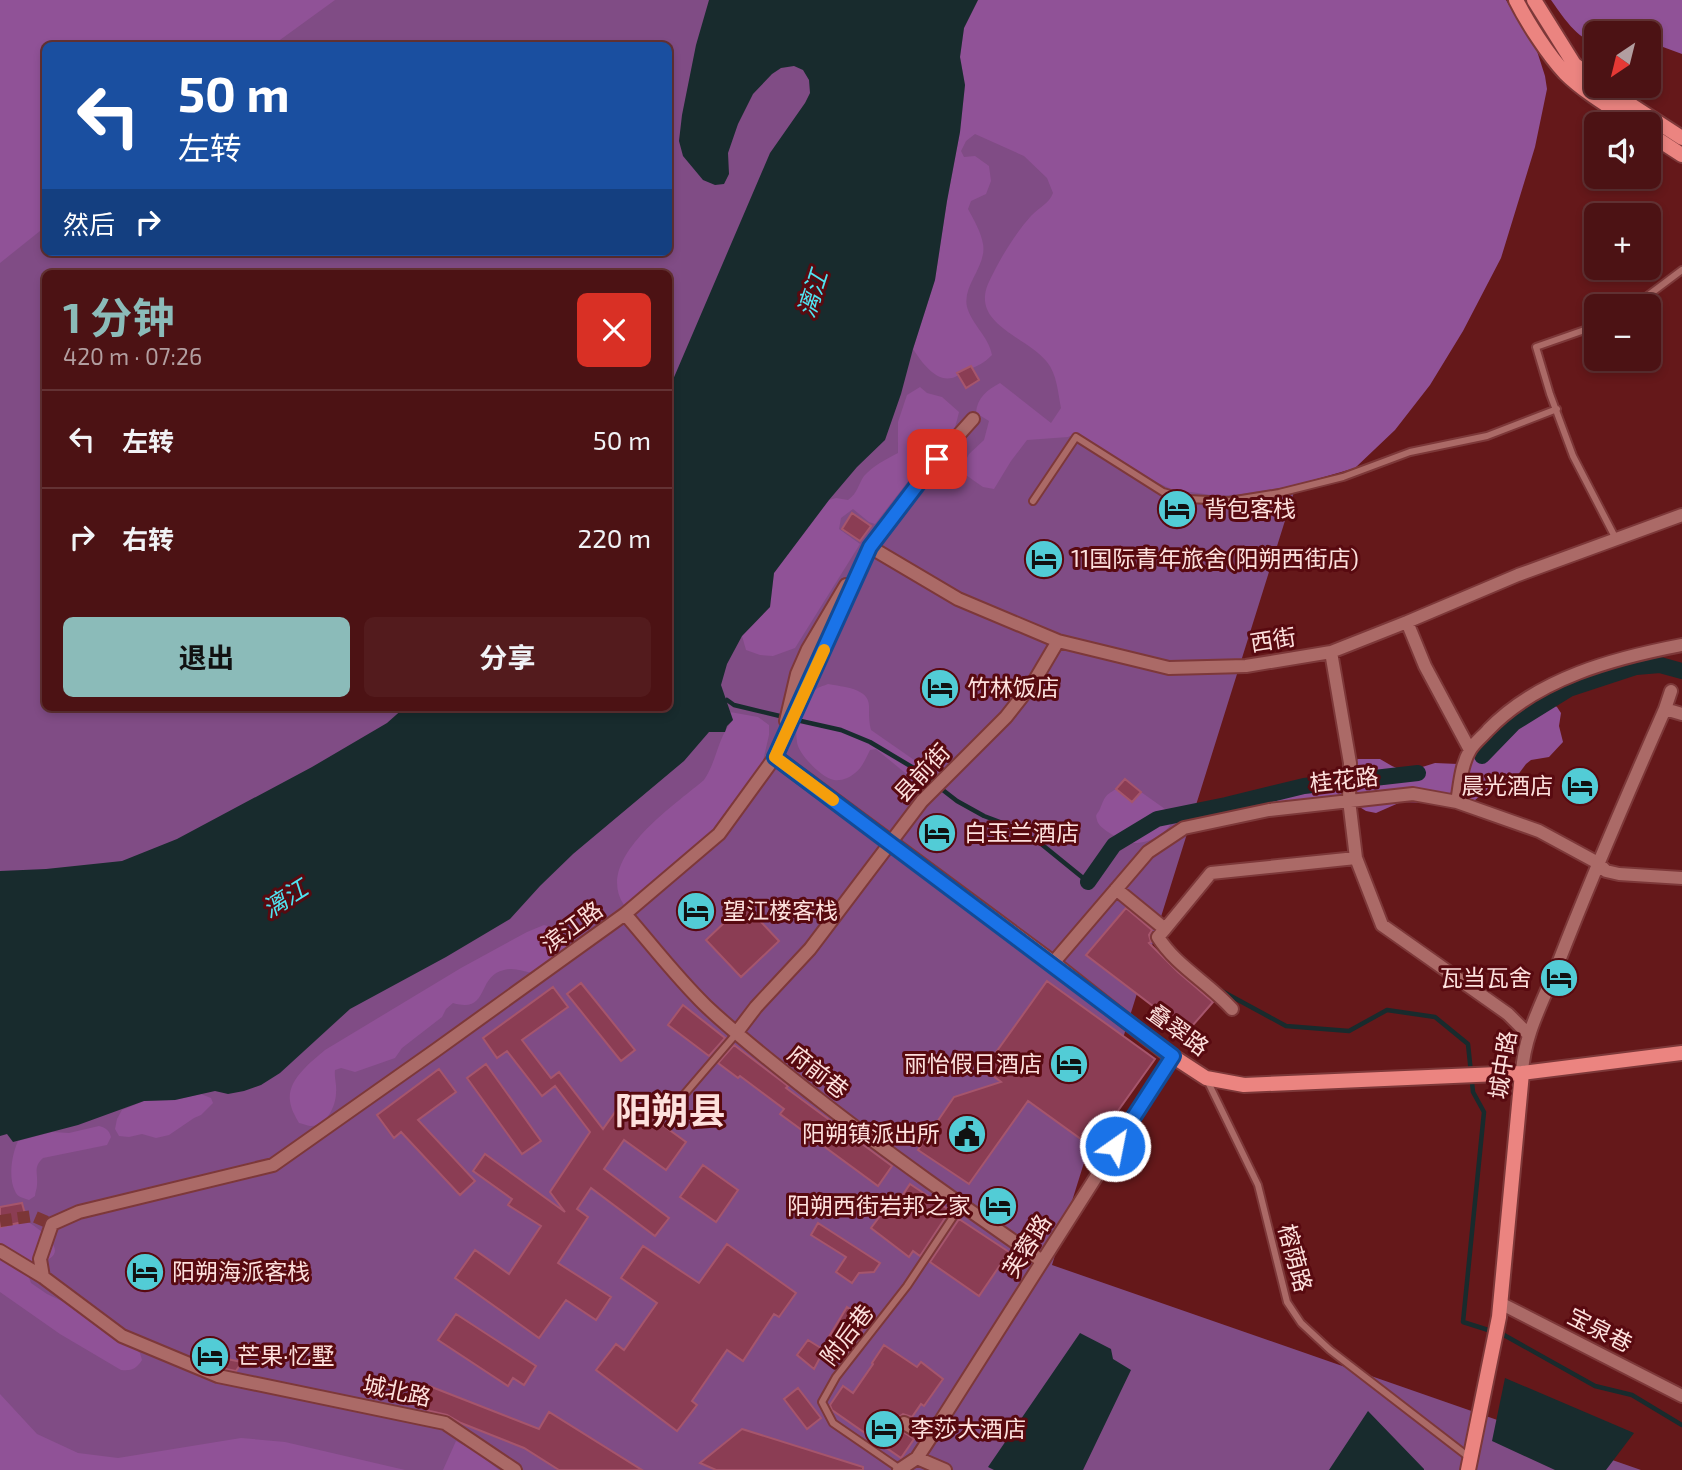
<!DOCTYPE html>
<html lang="zh">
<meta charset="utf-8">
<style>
body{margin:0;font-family:"Exo 2","Noto Sans SC",sans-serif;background:#531b1d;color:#f1f3f6;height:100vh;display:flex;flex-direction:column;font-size:26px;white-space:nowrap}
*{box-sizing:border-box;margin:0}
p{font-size:23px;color:#b29ea0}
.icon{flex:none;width:38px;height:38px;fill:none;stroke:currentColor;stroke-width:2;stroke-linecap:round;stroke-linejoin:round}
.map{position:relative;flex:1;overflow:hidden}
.sheet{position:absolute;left:42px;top:270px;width:630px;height:441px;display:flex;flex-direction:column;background:#4c1214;border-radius:10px;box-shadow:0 4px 10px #0003,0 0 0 2px #633234}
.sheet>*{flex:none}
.hud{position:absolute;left:42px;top:42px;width:630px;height:214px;border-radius:10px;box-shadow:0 4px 10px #0003,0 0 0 2px #633234;background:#1a4fa0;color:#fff;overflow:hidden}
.needle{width:46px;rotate:215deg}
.fabs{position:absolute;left:1584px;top:21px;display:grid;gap:14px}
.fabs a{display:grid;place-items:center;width:77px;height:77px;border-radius:10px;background:#4c1214;box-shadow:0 4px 10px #0003,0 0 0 2px #633234;font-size:35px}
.pin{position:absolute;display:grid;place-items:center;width:60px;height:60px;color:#fff;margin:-30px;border-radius:14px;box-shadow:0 4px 10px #0006}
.me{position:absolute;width:77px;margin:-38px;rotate:33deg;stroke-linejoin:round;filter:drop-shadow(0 0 5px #0008)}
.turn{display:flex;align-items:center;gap:24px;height:147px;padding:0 21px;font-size:32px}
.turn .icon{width:91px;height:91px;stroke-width:2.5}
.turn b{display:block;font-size:49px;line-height:60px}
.then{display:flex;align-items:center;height:66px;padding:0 21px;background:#0003;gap:14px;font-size:26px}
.round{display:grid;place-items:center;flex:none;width:74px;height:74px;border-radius:10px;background:#531b1d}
.head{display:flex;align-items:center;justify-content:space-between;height:119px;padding:0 21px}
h1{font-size:42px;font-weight:700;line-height:52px;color:#8bbbb9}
.primary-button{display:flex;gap:14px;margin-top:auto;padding:14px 21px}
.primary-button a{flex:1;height:80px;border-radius:10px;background:#8bbbb9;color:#111;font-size:28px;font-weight:700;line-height:80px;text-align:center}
.primary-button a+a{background:#531b1d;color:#f1f3f6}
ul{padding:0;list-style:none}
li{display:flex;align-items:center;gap:21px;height:98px;padding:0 21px;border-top:2px solid #633234}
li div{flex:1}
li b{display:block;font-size:26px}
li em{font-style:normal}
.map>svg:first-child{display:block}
.green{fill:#804c85;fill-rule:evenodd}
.forest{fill:#905297}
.water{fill:#182b2d}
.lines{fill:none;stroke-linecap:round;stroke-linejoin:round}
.stream{stroke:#182b2d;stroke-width:4.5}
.canal{stroke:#182b2d;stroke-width:16}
.building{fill:#8b3d54;stroke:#a6556c;stroke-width:2}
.street-tunnel{stroke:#7c3637;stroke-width:12;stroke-dasharray:12 6;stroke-linecap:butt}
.lane-casing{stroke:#7d3839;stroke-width:10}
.street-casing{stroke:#7d3839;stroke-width:16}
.secondary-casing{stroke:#7d3839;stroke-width:18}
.lane{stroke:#ab6a67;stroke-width:6}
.street{stroke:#ab6a67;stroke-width:12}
.secondary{stroke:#eb8480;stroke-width:14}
.route-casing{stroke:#114b97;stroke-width:18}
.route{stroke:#1a73e8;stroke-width:12}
.slow{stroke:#f59e0b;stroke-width:12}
.labels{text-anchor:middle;stroke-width:6;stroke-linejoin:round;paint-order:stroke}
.poi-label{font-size:23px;fill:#fde0dd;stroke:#580a10;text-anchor:start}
.street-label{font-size:23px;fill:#fde0dd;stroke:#580a10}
.water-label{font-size:24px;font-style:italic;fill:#4fe4f1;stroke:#580a10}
.town-label{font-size:37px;font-weight:bold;fill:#fde0dd;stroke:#580a10}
</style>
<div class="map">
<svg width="1682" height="1470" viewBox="0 0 1682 1470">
<rect width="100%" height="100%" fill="#65181a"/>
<path class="green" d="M0 0H1448L1052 1265 1641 1470H0ZM46 46H668V252H46ZM46 273H668V707H46Z"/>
<path class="forest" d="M0 0H335L273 45 46 46 45 227 0 263Z
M978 0H1506L1537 51 1545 76 1547 89 1535 147 1501 258 1463 331 1430 385 1395 430 1355 468 1293 486 1242 494 1218 496 1191 492H1178L1158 483 1077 433 1068 437 1027 440 1011 461 994 489 983 487 960 471 969 454 984 440 989 421 976 413C977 398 987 390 1000 383L1051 423 1061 408C1058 393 1057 374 1047 362 1028 337 971 325 988 284 999 260 1014 235 1031 216 1039 207 1049 204 1053 193L1047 178 1024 156 975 134 966 141 961 151 964 157 975 156 989 166 991 181 986 194 971 201 968 209C974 220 981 232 983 244 987 266 962 285 967 307 972 325 989 337 992 355 984 363 978 366 968 370 963 372 957 377 952 378 935 382 921 361 913 349L935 280 947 201 960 132 965 85 960 57 964 28Z
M1551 0H1682V54L1663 47 1649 46 1648 33H1596V42C1578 41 1561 14 1551 0Z
M920 387 927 393 942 397 959 412C954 434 948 454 921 454L918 458 919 467 875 524 869 522 853 509 841 518 839 529 860 544 795 648 773 656 760 655 746 650 742 636 770 607 774 573 829 500 836 498 848 500C857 494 858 485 864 476 874 465 885 460 898 453V422L907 395Z
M828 684C843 687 870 688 869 707 869 716 869 722 871 730L917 762 922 769 919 781H915L876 749 870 750C866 758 862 768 855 773 849 778 842 781 834 780 822 778 798 754 797 742 794 726 801 702 814 691 818 687 823 686 828 684Z
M1543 698 1557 707 1561 713 1559 726 1563 742 1549 757 1531 760 1526 764 1514 780 1508 784 1494 785 1475 800 1465 799 1434 803 1401 802 1376 813 1366 811 1342 796 1315 800 1293 801 1239 809 1222 816 1207 817 1206 815 1208 812 1294 792 1332 777 1358 759H1380L1392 766 1401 770 1419 768 1435 763 1458 764 1475 754 1501 728Z
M730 712 758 717 769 725V735L763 761 714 830 630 906 624 905C593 859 675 805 704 780 717 761 718 736 733 720Z
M1116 789 1141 792 1165 809 1173 818C1170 833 1148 844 1133 843 1124 842 1098 829 1097 820 1095 814 1097 815 1100 809 1105 797 1104 796 1116 789Z
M544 925 555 928 568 941V947L532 973C523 971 513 967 504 970 476 976 490 1014 453 1003L446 1009 442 1017 402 1048 395 1058 355 1072 341 1068 335 1070C334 1078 337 1084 336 1093 336 1106 326 1127 310 1126 308 1126 301 1123 299 1123 295 1116 291 1109 290 1101 287 1080 311 1062 325 1050L461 968 527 932Z
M201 1094 211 1098 213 1103 201 1115 194 1118 169 1135 156 1138 142 1134 129 1137 119 1136 115 1129 117 1119 122 1110 144 1101 175 1100Z
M99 1126C106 1128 109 1130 111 1137L107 1145 43 1158C33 1167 38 1173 37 1185 37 1189 35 1192 35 1196L29 1200C23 1198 17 1197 15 1191 8 1177 12 1154 18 1141L52 1132 69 1133Z
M27 1221C36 1227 68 1248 49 1259 44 1262 36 1261 32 1264 31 1266 28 1273 28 1275L31 1283 47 1294 66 1303 133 1347 140 1353 142 1360C136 1369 132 1371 121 1370L60 1334 0 1292V1227Z
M0 1394 37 1434 78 1453 118 1458 241 1438 285 1442 405 1470H0Z
M456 1441 475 1451 499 1470H443Z"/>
<path class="water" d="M709 0H978L964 28 960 57 965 85 960 132 947 201 935 280 913 349 901 394 885 440 857 467 829 500 774 573 770 607 742 636 727 664 721 685 733 720 727 726 725 732H709L684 761 573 854 540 886 510 919 446 957 350 1009 280 1073 261 1085 244 1091 228 1094 215 1091 175 1100 144 1101 78 1125 13 1142 7 1134 0 1136V871L46 869 122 861 177 839 312 767 387 723 405 707H668L669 389 770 153 805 103 810 93 809 80 803 70 794 66 781 68 772 74 753 94 738 124 728 153 729 174 724 184 715 185 703 180 683 156 679 141 682 115 696 45Z
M1080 1333 1111 1349 1113 1359 1131 1370 1083 1470H994L988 1467Z
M1505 1378 1634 1433 1606 1470H1555L1492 1441Z
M1368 1411 1424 1469V1470H1329Z"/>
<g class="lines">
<path class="stream" d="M727 700 734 705 784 717
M792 719 841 730 870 742 917 770 957 801 984 816 1008 825 1040 843 1088 882
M1218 989 1286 1026 1349 1031 1387 1010 1435 1017 1468 1044 1473 1092 1484 1112 1463 1322 1504 1335 1595 1386 1632 1395 1682 1425"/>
<path class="canal" d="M1482 756 1514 723 1569 689 1636 667 1660 665 1682 671
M1088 882 1114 845 1157 819 1226 805 1304 786 1418 773"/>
</g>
<path class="building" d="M971 366 979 380 966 388 957 373Z
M852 513 871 526 860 541 842 529Z
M1125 779 1141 792 1132 802 1116 789Z
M744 904 779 941 741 977 706 940Z
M1126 908 1152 930 1149 935 1151 942 1149 943 1178 972 1213 1002 1187 1032 1086 955Z
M1047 981 1155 1059 1092 1147 1028 1101 969 1184 918 1150 954 1097 1001 1082 984 1069Z
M581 983 635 1050 621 1061 567 994Z
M553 987 568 1007 522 1040 551 1078 559 1072 603 1129 625 1098 686 1142 666 1170 624 1140 604 1169 669 1218 655 1236 591 1188 577 1209 588 1217 558 1263 611 1297 596 1320 566 1300 539 1338 455 1278 475 1250 509 1274 541 1226 508 1205 512 1199 473 1171 485 1154 565 1212 550 1192 590 1132 555 1086 542 1096 507 1051 497 1058 483 1038Z
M683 1005 725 1038 709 1056 668 1025Z
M734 1045 788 1086 786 1088 892 1166 878 1186 780 1114 784 1109 740 1076 738 1078 718 1063Z
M486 1064 541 1141 522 1154 467 1078Z
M439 1069 456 1092 418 1120 475 1181 460 1195 401 1132 394 1138 377 1115Z
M703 1165 738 1190 716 1222 680 1197Z
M910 1184 949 1210V1212L920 1256 913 1251 909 1257 871 1228 889 1204 894 1208Z
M22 1203 27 1221 0 1227V1207Z
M959 1219 1009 1252 979 1296 930 1262Z
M818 1223 880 1263 874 1272 859 1273 852 1283 836 1272 846 1257 811 1235Z
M727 1244 796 1293 779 1317 774 1314 743 1361 727 1350 692 1401 697 1405 677 1431 596 1370 616 1344 624 1350 657 1303 621 1278 643 1246 699 1283Z
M847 1307 868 1321 847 1353 827 1340Z
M456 1314 536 1366 524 1385 513 1378 508 1386 438 1340Z
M808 1340 824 1350 814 1369 797 1355Z
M202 1342 227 1359 242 1362 236 1371 221 1368 201 1359 193 1354Z
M884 1345 917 1367 921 1362 943 1379 924 1406 921 1404 912 1417 903 1414 896 1419 897 1428 914 1439 901 1458 832 1410 830 1405 843 1386 853 1393 873 1364 872 1363Z
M424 1384 539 1429 549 1412 642 1470H559L524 1448 461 1423 447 1415 430 1411 415 1405Z
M798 1388 821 1418 807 1429 784 1399Z
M742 1429 863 1467V1470H716L700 1463Z"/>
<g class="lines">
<path class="street-tunnel" d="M0 1221 33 1216 52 1224"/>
<g class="lane-casing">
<path id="lane" d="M1634 306 1682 270
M1596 326 1536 347 1550 394 1573 456 1616 539
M1033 501 1076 437 1163 492 1188 499 1229 501 1279 493 1343 477 1410 452 1487 436 1557 409
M1207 1080 1258 1185 1287 1302 1301 1323 1330 1350 1470 1458
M670 1111 736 1034
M900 1469 833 1423 822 1402 836 1377 907 1286 961 1205"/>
</g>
<g class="street-casing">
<path id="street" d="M867 552 937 459 973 419
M1407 622 1425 666 1470 750
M1331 652 1350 763 1349 800 1356 858 1382 925 1508 1014 1528 1034
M1665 709 1682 714
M786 721 797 674 808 649 846 585
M782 761 775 757 870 547 958 599 1058 641 1169 668 1246 666 1331 652 1407 622 1518 575 1682 515
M1457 802C1460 785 1461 765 1470 750 1474 743 1483 736 1488 730 1538 678 1614 658 1682 645
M1116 889 1165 929 1158 937C1176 966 1209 983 1232 1009
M625 914C652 945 677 978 706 1006 741 1039 780 1069 817 1098 890 1155 966 1208 1042 1261
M1165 929 1211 873 1356 858
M1053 963 1148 852 1184 828 1269 810 1413 794 1457 802 1539 831 1598 863 1606 871 1619 874 1682 878
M737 1032 756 1007 810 949 922 801 1006 717 1035 680 1058 641
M1522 1073C1524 1033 1545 998 1559 961 1592 876 1628 793 1665 709L1671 691
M0 1251 43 1277 122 1336 218 1376 445 1423 515 1470
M43 1277 40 1259 52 1224 79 1212 273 1165 436 1050 625 914 719 834 775 757 777 752
M1500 1303 1682 1396
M904 1423 930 1438 1173 1056 1165 1051
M917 1458 934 1432
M899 1470 917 1458 945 1470"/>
</g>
<g class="secondary-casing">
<path id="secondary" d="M1516 0C1527 22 1548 55 1565 73 1584 92 1613 109 1636 124
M1534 0 1574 64 1596 81
M1602 86 1682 138
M1648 133 1682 155
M775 757 1053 963 1163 1050 1206 1078 1244 1085 1522 1073 1682 1053
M1468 1470 1499 1317 1522 1073"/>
</g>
<use href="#lane" class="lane"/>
<use href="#street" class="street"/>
<use href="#secondary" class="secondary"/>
</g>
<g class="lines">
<g class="route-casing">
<path id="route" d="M937 459 870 547 775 757 1173 1056 1115 1146"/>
</g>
<use href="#route" class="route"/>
<path class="slow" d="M824 650 775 757 833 800"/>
</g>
<defs>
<g id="hotel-disc" transform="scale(2.0125)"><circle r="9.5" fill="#52ccd6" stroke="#580a10"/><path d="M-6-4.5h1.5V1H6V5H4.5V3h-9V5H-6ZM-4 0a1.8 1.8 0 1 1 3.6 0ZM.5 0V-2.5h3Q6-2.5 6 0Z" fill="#111"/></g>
<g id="civic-disc" transform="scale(2.0125)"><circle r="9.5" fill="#52ccd6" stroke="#580a10"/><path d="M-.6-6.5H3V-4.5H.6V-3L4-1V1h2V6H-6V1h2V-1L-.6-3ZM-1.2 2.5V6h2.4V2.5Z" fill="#111"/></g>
</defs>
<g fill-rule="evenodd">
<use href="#hotel-disc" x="1177" y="509"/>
<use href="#hotel-disc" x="1044" y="559"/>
<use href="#hotel-disc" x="940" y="688"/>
<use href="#hotel-disc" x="1580" y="786"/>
<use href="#hotel-disc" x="937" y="833"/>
<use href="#hotel-disc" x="696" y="911"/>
<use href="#hotel-disc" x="1559" y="978"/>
<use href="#hotel-disc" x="1069" y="1064"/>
<use href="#civic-disc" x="967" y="1134"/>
<use href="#hotel-disc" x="998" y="1206"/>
<use href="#hotel-disc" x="145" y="1272"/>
<use href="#hotel-disc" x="210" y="1356"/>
<use href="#hotel-disc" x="884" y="1429"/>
</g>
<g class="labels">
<g class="poi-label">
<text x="1204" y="517">背包客栈</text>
<text x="1071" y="567">11国际青年旅舍(阳朔西街店)</text>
<text x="967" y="696">竹林饭店</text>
<text x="1553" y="794" text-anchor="end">晨光酒店</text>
<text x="964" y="841">白玉兰酒店</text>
<text x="723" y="919">望江楼客栈</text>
<text x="1532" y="986" text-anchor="end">瓦当瓦舍</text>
<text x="1042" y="1072" text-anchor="end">丽怡假日酒店</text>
<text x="940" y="1142" text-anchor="end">阳朔镇派出所</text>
<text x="971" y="1214" text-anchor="end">阳朔西街岩邦之家</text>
<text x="172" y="1280">阳朔海派客栈</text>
<text x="237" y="1364">芒果·忆墅</text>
<text x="911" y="1437">李莎大酒店</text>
</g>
<g class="street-label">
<text transform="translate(1273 640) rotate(-9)" y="8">西街</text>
<text transform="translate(922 773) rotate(-47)" y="8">县前街</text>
<text transform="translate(1344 780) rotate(-6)" y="8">桂花路</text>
<text transform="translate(572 927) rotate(-36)" y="8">滨江路</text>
<text transform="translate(1178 1030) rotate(36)" y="8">叠翠路</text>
<text transform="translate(1503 1065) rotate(-81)" y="8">城中路</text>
<text transform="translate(818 1072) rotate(38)" y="8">府前巷</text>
<text transform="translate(1027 1246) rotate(-58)" y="8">芙蓉路</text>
<text transform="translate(1295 1258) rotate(75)" y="8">榕荫路</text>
<text transform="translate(1600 1330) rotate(27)" y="8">宝泉巷</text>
<text transform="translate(847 1335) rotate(-52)" y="8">附后巷</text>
<text transform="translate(397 1391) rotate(12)" y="8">城北路</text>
</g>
<g class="water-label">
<text transform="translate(813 294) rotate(-72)" y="8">漓江</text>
<text transform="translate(285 899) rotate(-32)" y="8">漓江</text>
</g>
<g class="town-label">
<text x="670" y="1124">阳朔县</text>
</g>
</g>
</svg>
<div class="fabs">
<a><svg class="needle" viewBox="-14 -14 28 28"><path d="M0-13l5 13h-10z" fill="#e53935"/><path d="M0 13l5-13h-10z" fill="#b29ea0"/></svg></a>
<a><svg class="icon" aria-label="sound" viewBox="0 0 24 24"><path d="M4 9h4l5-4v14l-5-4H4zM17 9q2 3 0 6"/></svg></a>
<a>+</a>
<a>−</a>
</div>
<div class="pin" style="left:937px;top:459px;background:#d93025"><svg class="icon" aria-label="arrive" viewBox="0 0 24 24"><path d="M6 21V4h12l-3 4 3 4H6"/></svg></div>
<svg class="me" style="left:1115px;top:1146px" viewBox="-20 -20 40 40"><circle r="17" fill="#1a73e8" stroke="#fff" stroke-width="3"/><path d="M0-11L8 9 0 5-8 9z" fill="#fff"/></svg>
<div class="hud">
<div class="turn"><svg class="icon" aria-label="left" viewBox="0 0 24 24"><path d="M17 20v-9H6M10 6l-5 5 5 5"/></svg><div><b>50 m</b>左转</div></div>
<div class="then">然后<svg class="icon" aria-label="right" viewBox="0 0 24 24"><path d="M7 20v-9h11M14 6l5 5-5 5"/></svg></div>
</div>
<section class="sheet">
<div class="head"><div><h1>1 分钟</h1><p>420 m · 07:26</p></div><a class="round" style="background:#d93025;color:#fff"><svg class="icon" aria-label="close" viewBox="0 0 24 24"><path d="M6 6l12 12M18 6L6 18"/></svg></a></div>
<ul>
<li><svg class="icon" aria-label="left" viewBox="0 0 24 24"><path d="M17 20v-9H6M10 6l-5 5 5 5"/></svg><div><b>左转</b></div><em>50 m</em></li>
<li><svg class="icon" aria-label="right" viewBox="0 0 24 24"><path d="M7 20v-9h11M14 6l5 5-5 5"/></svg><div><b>右转</b></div><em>220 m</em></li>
</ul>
<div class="primary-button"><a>退出</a><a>分享</a></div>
</section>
</div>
